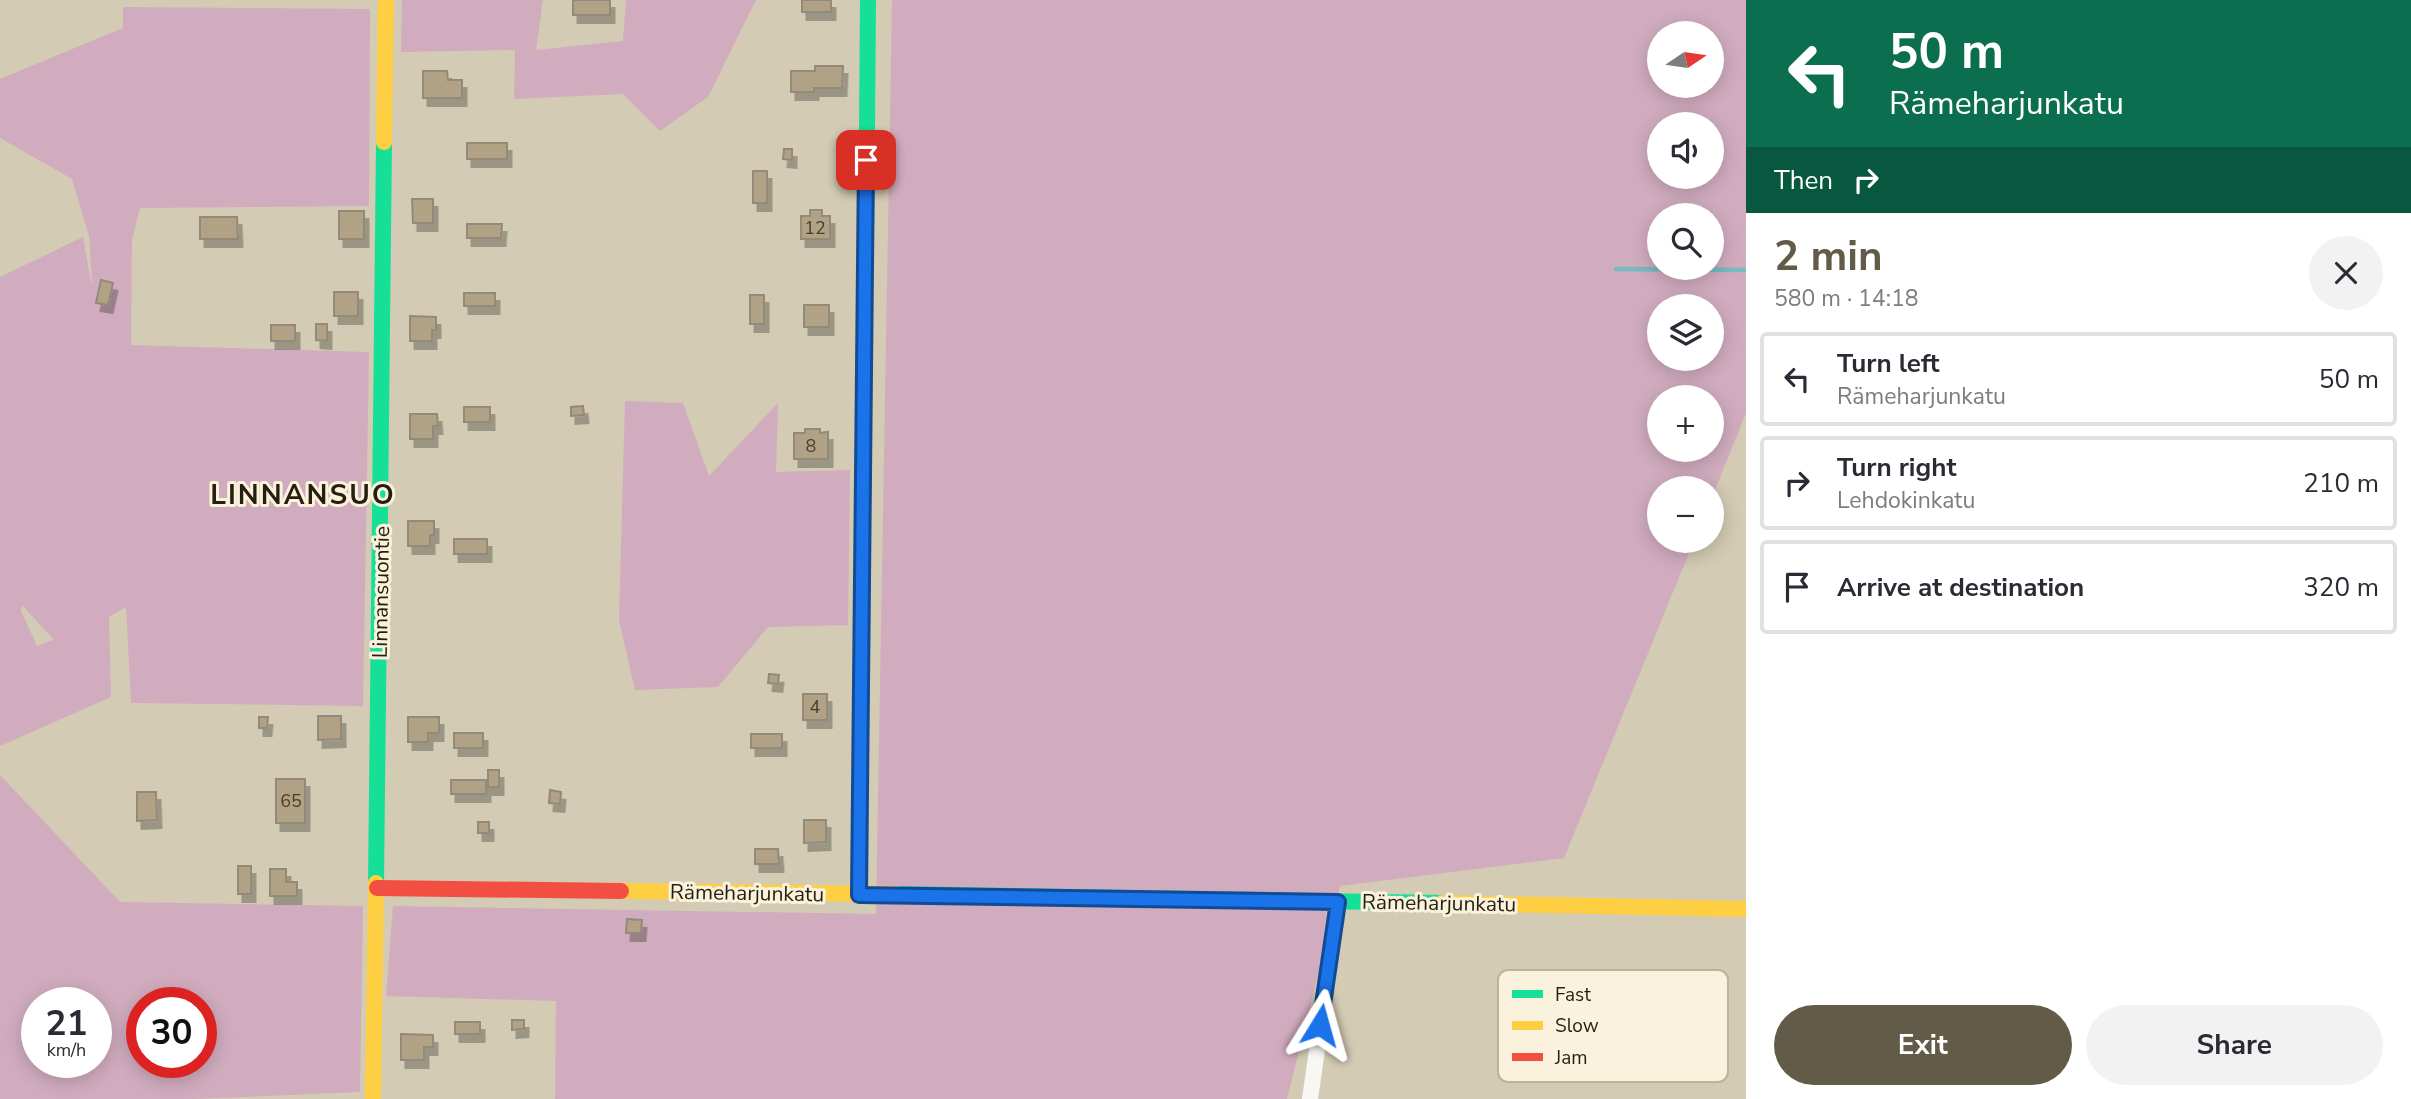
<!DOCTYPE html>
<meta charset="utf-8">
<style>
body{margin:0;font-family:"Nunito Sans",sans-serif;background:#f2f2f3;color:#2b2b33;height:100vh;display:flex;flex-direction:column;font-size:26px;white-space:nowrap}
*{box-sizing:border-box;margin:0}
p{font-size:23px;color:#7c7c81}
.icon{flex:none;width:38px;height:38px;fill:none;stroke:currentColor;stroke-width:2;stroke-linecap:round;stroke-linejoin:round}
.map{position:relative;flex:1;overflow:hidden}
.panel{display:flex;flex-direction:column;background:#fff;width:665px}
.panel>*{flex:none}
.banner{background:#0b6e4f;color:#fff;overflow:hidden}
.needle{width:46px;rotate:77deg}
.fabs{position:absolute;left:1647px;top:21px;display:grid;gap:14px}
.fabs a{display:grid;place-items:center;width:77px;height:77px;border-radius:50%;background:#fff;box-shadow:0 4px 18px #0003;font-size:35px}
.speed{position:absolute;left:21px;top:987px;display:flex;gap:14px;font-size:35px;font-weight:700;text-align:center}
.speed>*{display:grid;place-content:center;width:91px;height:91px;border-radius:50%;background:#fff;box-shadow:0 4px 18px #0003;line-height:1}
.speed small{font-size:18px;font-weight:400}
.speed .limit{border:10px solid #d22;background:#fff;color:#111}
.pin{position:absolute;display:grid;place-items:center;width:60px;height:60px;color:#fff;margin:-30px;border-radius:14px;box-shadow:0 4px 10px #0006}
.me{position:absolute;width:77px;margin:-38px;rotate:8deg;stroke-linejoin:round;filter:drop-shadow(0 0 5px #0008)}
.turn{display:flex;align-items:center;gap:24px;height:147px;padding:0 28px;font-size:32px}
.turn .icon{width:91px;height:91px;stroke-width:2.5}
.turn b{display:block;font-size:49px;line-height:60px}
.then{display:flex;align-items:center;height:66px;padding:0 28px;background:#0003;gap:14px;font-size:26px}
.round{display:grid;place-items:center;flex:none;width:74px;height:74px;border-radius:37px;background:#f2f2f3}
.headline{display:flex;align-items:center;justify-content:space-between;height:119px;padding:0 28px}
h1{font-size:42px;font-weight:700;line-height:52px;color:#625b48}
.button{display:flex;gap:14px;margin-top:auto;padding:14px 28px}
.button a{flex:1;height:80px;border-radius:42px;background:#625b48;color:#fff;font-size:28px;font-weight:700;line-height:80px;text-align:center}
.button a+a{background:#f2f2f3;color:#2b2b33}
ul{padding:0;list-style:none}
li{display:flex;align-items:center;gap:21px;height:94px;margin:0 14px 10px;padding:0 14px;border:4px solid #e1e1e2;border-radius:7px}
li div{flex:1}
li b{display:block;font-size:26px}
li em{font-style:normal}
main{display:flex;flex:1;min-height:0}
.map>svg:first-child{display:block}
.green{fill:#d1acbf;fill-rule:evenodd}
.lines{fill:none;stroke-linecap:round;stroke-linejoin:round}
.stream{stroke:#77babf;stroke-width:4.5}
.building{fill:#b1a286;stroke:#938a79;stroke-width:2;filter:url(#shadow)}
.street{stroke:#f8f7f4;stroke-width:16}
.fast{stroke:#16e098;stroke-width:16}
.slow{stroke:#ffcf43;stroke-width:16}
.jam{stroke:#f24e42;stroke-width:16}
.route-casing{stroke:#114b97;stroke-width:18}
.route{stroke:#1a73e8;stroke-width:12}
.labels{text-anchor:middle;stroke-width:6;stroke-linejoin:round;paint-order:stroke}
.number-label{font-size:18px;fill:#48402d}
.street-label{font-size:21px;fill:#251f0f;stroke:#faf2dc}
.district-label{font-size:28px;font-weight:bold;letter-spacing:2px;fill:#251f0f;stroke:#faf2dc}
.key{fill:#faf2dc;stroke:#bab39e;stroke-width:2}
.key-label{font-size:19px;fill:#251f0f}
</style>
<main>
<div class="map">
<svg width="1746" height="1099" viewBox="0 0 1746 1099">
<defs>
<filter id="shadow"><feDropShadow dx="4.5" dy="8" stdDeviation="0" flood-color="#0004"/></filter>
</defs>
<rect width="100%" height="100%" fill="#d3cbb3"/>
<path class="green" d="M402 0H543L536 50 623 41 626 0H756L708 97 660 131 623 94 514 99 515 50 401 52Z
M892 0H1746V413L1712 497V488H1659V541H1694L1564 858 1340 886 1287 1099H555L556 1001 386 996 393 906 876 914ZM1659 33H1712V86H1659ZM1659 124H1712V177H1659ZM1659 215H1712V268H1659ZM1659 306H1712V359H1659ZM1659 397H1712V450H1659Z
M123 7 370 9 369 206 140 208 132 240 131 345 369 352 363 706 131 703 126 607 109 617 111 697 0 746V277L83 237 91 283 92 281 89 236 72 179 0 138V79L123 28ZM22 605 53 639V640L37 646 21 611Z
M625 401 683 403 709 476 778 403 776 472 850 470 848 625 768 627 718 687 635 690 619 620Z
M0 775 120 902 363 906 360 1092 196 1099H0ZM37 1003H96V1062H37ZM142 1003H201V1062H142Z"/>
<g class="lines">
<path class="stream" d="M1616 269 1746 270"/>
</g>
<path class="building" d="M573 0H610V15H573Z
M802 0H831V12H802Z
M815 66H843L842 88H814V92H791V71H815Z
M423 71H447L448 80H462V98H423Z
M467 143H507V159H467Z
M784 149H792V160L783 159Z
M753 171H767V203H753Z
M412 199H433V223H413Z
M810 210H822V216H830V239H801V216H810Z
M339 211H364V239H339Z
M200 217H237L238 239H200Z
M467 224H502L501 238H467Z
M101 280 113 283 108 305 96 303Z
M334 292H358V316H334Z
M464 293H495V306H464Z
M750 295H764V324H750Z
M804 305H829V327H804Z
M410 316 436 317V330H432V341H410Z
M316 324H327V341L316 340Z
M271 325H295V341H271Z
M583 406 584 415 571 416V407Z
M464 407H490V422H464Z
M410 414H437L438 426H433V439H410Z
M805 429H820V433L828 432V459H794V433H805Z
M408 521H434V535H430V546H408Z
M454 539H487V554H454Z
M769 674 779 675 778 684 768 683Z
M803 694H827V720H803Z
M318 716H341V739L318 740Z
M259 717H268L267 728H259Z
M408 717H439V733H428V742H408Z
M454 733H483V748H454Z
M751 734H782V748H751Z
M488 770H499V787H488Z
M276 779H305V823H276Z
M451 780H486V794H451Z
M550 790 561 792 560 804 549 803Z
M137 792H156L157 820 137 821Z
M804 820H826V842L804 843Z
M478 822H489V833H478Z
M755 849H778L779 864H755Z
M238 866H251V894H238Z
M270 869H286V882H297V896H270Z
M627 919 642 920 641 933H626Z
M512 1020H524V1029L512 1030Z
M455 1022H480V1034H455Z
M401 1034 433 1035V1047H424V1060H401Z"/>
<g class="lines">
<path class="street" d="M1310 1099 1338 902"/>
<path class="fast" d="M866 249 868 0
M376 883 384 142
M896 894 1442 903"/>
<path class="slow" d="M384 142 386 0
M862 575 866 249
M621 891 896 894
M1442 903 1746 909
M373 1099 376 883"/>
<path class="jam" d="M377 888 621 891
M859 895 862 575"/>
</g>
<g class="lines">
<g class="route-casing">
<path id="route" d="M866 160 859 895 1338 902 1320 1025"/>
</g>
<use href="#route" class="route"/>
</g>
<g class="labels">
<g class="number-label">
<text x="815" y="234">12</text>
<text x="811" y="452">8</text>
<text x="815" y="713">4</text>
<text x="291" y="807">65</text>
</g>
<g class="street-label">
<text transform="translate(381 592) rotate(-89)" y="7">Linnansuontie</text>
<text transform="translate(747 893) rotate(1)" y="7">Rämeharjunkatu</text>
<text transform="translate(1439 903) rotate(1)" y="7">Rämeharjunkatu</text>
</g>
<g class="district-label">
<text x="303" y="504">LINNANSUO</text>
</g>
</g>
<rect x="1498" y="970" width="230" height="112" rx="10" class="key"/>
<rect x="1512" y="990" width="31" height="8" fill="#16e098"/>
<rect x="1512" y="1021" width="31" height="9" fill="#ffcf43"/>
<rect x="1512" y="1053" width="31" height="8" fill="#f24e42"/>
<g class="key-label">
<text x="1555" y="1001">Fast</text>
<text x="1555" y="1032">Slow</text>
<text x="1555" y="1064">Jam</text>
</g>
</svg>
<div class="fabs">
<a><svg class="needle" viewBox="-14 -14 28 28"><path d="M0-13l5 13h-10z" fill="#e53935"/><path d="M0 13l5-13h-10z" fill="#7c7c81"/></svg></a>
<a><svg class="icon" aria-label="sound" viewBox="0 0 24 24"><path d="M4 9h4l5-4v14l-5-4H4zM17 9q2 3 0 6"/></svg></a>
<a><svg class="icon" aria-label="search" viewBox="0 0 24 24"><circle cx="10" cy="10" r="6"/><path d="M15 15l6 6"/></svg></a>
<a><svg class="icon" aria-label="layers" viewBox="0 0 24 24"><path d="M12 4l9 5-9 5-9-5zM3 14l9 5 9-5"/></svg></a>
<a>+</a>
<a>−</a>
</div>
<div class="speed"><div>21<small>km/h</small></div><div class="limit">30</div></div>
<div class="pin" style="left:866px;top:160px;background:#d93025"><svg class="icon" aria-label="arrive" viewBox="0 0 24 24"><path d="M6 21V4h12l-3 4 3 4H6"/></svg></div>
<svg class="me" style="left:1320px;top:1025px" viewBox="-20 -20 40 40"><path d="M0-17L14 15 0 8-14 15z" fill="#1a73e8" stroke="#fff" stroke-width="4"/></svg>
</div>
<section class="panel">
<div class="banner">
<div class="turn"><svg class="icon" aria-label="left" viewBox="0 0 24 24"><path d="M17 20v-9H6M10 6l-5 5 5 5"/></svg><div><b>50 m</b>Rämeharjunkatu</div></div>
<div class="then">Then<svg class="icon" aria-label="right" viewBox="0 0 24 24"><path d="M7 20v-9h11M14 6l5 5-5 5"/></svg></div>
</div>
<div class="headline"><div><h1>2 min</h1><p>580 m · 14:18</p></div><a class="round"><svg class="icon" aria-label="close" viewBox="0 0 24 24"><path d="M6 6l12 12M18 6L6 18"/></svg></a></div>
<ul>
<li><svg class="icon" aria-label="left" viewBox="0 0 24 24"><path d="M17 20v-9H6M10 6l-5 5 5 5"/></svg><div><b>Turn left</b><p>Rämeharjunkatu</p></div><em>50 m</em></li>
<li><svg class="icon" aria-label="right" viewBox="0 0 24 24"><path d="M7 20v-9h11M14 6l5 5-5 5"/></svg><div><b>Turn right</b><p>Lehdokinkatu</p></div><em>210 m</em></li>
<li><svg class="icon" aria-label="arrive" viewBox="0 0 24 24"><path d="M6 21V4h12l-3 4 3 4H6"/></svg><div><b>Arrive at destination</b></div><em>320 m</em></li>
</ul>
<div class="button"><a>Exit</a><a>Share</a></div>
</section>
</main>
